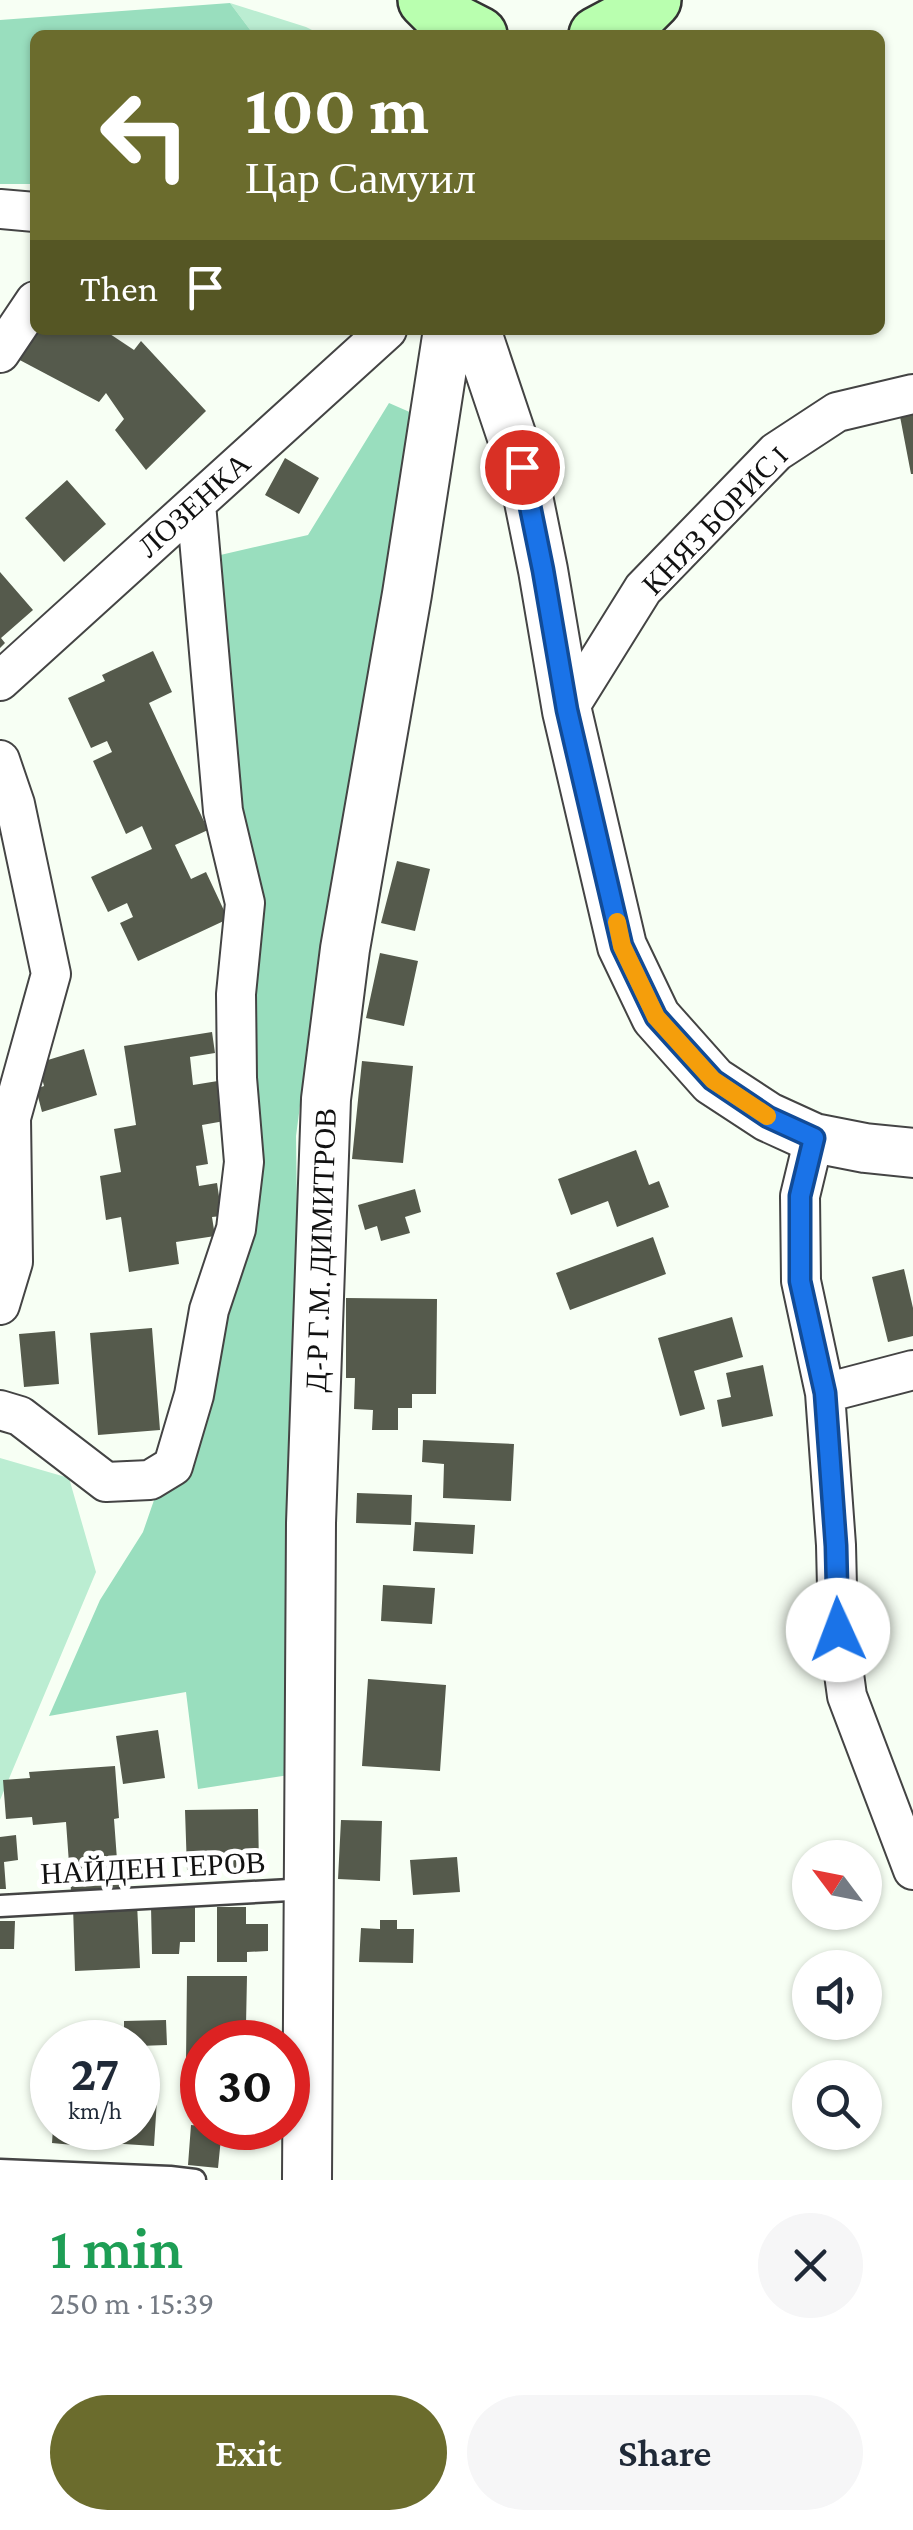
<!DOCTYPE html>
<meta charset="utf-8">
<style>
body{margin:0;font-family:"Crimson Pro",serif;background:#f6f6f7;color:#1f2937;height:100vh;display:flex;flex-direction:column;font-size:38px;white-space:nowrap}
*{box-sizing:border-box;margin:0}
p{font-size:32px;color:#747a83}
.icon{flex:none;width:55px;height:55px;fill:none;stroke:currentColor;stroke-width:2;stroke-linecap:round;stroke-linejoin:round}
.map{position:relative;height:2180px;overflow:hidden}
.sheet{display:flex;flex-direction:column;background:#fff;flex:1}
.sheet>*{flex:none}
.guide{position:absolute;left:30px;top:30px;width:855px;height:305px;border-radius:15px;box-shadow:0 2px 8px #0004;background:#6b6c2d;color:#fff;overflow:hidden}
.needle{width:65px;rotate:302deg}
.controls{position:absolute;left:792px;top:1840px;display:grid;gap:20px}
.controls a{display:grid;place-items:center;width:90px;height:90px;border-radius:50%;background:#fff;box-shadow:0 2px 8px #0004;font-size:50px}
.speed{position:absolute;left:30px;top:2020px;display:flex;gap:20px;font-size:50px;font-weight:700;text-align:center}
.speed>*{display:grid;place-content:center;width:130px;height:130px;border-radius:50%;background:#fff;box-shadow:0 2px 8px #0004;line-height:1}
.speed small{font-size:25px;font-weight:400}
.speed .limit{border:15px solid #d22;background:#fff;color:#111}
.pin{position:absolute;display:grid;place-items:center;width:85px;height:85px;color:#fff;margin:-42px;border:5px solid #fff;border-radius:50%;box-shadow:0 2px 10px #0007}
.me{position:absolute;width:110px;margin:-55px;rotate:358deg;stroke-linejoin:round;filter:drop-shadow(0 0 8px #0008)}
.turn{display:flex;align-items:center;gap:35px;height:210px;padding:0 50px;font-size:45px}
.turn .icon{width:130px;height:130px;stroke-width:2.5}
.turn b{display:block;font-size:70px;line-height:85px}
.then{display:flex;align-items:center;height:95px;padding:0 50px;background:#0003;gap:20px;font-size:38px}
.round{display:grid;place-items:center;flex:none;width:105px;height:105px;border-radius:52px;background:#f6f6f7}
.headline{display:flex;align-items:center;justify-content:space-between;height:170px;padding:0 50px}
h1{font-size:60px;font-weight:600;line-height:75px;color:#1e9e55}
.cta{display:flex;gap:20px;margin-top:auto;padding:20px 50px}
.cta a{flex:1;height:115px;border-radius:60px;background:#6b6c2d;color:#fff;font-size:40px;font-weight:600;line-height:115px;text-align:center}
.cta a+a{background:#f6f6f7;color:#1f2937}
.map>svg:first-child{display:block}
.green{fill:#bbedd2}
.forest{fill:#99debe}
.building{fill:#555a4c}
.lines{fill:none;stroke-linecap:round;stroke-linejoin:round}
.service-casing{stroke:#444;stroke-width:25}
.minor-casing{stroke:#444;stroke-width:42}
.tertiary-casing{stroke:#444;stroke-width:52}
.secondary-casing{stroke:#333;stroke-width:60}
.service{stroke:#fff;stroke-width:20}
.minor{stroke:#fff;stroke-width:38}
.tertiary{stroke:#fff;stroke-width:48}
.secondary{stroke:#b9ffaf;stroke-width:55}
.route-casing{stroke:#114b97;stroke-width:25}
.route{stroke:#1a73e8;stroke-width:18}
.slow{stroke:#f59e0b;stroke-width:18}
.labels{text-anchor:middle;stroke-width:10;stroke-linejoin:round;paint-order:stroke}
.street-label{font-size:30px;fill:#111;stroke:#fff}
</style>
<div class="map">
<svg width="913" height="2180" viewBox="0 0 913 2180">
<rect width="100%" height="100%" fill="#f7fff4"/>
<path class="green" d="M230 3 306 27 322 35H254Z
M0 1458 69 1478 96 1572 0 1800Z"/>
<path class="forest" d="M230 3 254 35H35V184H0V20Z
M389 403 421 417 311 1022 296 1136 298 1300 289 1775 198 1789 186 1692 49 1716 100 1600 143 1532 230 1280 255 990 234 711 216 556 308 535Z"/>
<path class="building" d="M35 330H104L134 350 141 341 206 411 146 470 115 430 124 419 106 393 99 402 14 357Z
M913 403V474H911L898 406Z
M285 458 319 478 299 514 265 495Z
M67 480 106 524 64 562 25 518Z
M0 572 33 610 1 638 5 643 0 648Z
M153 651 172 692 149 703 208 830 175 845 191 879 206 872 228 919 138 961 120 923 133 917 127 903 108 912 91 877 152 849 142 826 126 834 93 761 112 752 107 741 91 748 68 698 105 681 102 675Z
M397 861 430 869 415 931 381 923Z
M380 953 418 961 404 1026 366 1018Z
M212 1032 215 1053 190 1057 193 1085 224 1080 230 1120 202 1125 208 1164 196 1166 199 1186 217 1183 222 1216 212 1217 215 1236 176 1242 179 1264 129 1272 121 1217 106 1220 100 1176 121 1172 114 1129 136 1125 124 1046Z
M84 1049 97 1095 42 1112 36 1089 44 1086 38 1063Z
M362 1061 413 1066 403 1163 352 1159Z
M636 1150 649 1185 659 1181 669 1207 617 1227 608 1201 571 1215 558 1179Z
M415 1189 421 1212 405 1217 410 1233 381 1241 377 1226 365 1230 358 1205Z
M653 1237 666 1274 570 1310 556 1273Z
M904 1269 913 1308V1336L888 1342 872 1277Z
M346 1298 437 1299 436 1394H412V1408H398V1430H372L373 1410 354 1409 355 1378H346Z
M732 1317 743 1357 694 1371 705 1409 680 1416 658 1338Z
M152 1328 160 1430 98 1435 90 1333Z
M55 1331 59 1384 24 1387 19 1334Z
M763 1365 773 1416 722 1427 717 1400 731 1397 726 1373Z
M423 1440 514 1444 511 1501 443 1498 444 1464 422 1462Z
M357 1493 412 1495 411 1525 356 1523Z
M415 1522 475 1525 473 1554 413 1551Z
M383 1585 435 1588 432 1624 381 1621Z
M368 1679 446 1685 440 1771 362 1766Z
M158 1730 165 1778 123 1784 116 1736Z
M115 1766 119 1818 114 1819 119 1887 71 1891 66 1822 33 1825 32 1817 6 1819 3 1780 30 1778 29 1772Z
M258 1809 259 1868 187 1870 185 1810Z
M341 1820 382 1821 380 1881 338 1879Z
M16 1835 18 1860 4 1862 6 1889H0V1837Z
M457 1857 460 1892 413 1895 410 1860Z
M137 1903 140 1968 75 1971 73 1906Z
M195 1905V1942H180L179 1954H152L151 1906Z
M217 1907H246V1924H268V1951L247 1952V1962H217Z
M380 1920H397V1929H414L413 1963 359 1962 361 1928 380 1929Z
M0 1921H15L14 1949H0Z
M187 1976H247L246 2025H258V2042H202V2062H186Z
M166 2020 167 2045 138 2046V2042H124V2021Z
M71 2030 117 2034 116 2042H70Z
M138 2083 158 2084 154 2146 109 2143 110 2128H138Z
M191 2125 222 2128 218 2168 188 2165Z
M53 2128H86L84 2146 52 2143Z"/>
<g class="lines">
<g class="service-casing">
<path id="service" d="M0 1906 308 1889
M0 2170 170 2177 195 2180"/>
</g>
<g class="minor-casing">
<path id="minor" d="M0 209 35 212
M0 353 35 301
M0 681 387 330
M567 711 643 589 776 452 837 412 913 394
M0 760 15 804 51 974 11 1118 13 1262 0 1305
M814 1138 800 1196 801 1281 825 1393 836 1545 838 1630 847 1696 913 1870
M825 1393 913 1370
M0 1410 20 1416 106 1482 150 1480 173 1466 194 1395 209 1310 236 1229 244 1162 237 1078 236 994 245 903 223 811 196 504"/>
</g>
<g class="tertiary-casing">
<path id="tertiary" d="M476 330 522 467 543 570 567 711 622 946 656 1017 713 1081 768 1117 814 1138 865 1148 913 1153
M307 2180 311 1523 326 1099 345 949 407 594 448 330"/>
</g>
<g class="secondary-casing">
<path id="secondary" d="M426 0 442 16 479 35
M597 35 642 11 653 0"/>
</g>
<use href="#service" class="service"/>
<use href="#minor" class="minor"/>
<use href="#tertiary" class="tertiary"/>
<use href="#secondary" class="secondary"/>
</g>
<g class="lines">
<g class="route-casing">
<path id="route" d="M522 467 543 570 567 710 622 946 656 1017 713 1080 768 1117 814 1138 800 1196V1281L825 1393 836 1546 838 1630"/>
</g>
<use href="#route" class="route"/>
<path class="slow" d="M617 922 622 946 656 1017 713 1080 767 1116"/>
</g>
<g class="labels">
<g class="street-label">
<text transform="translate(194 505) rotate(-42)" y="10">ЛОЗЕНКА</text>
<text transform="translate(715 520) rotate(-46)" y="10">КНЯЗ БОРИС I</text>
<text transform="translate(321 1250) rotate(-88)" y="10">Д-Р Г.М. ДИМИТРОВ</text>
<text transform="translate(153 1868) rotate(-3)" y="10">НАЙДЕН ГЕРОВ</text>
</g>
</g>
</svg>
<div class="controls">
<a><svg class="needle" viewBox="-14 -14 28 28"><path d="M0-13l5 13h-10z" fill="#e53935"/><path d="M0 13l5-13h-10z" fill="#747a83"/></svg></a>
<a><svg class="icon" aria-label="sound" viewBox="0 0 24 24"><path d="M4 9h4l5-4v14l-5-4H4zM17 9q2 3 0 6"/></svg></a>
<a><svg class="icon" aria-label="search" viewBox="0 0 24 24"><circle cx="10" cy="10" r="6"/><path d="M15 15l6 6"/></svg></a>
</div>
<div class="speed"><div>27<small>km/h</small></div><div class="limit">30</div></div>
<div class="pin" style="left:522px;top:467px;background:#d93025"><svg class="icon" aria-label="arrive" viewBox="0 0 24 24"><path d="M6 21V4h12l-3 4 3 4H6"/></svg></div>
<svg class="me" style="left:838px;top:1630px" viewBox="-20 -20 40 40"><circle r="19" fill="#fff"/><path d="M0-13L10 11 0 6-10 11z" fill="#1a73e8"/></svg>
<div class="guide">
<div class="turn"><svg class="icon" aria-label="left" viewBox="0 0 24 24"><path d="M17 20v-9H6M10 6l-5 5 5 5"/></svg><div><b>100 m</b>Цар Самуил</div></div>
<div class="then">Then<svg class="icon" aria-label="arrive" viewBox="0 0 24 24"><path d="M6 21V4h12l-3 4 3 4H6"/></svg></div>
</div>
</div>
<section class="sheet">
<div class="headline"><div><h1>1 min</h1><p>250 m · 15:39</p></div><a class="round"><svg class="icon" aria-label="close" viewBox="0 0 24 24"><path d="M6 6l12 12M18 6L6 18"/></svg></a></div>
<div class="cta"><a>Exit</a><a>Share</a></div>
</section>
